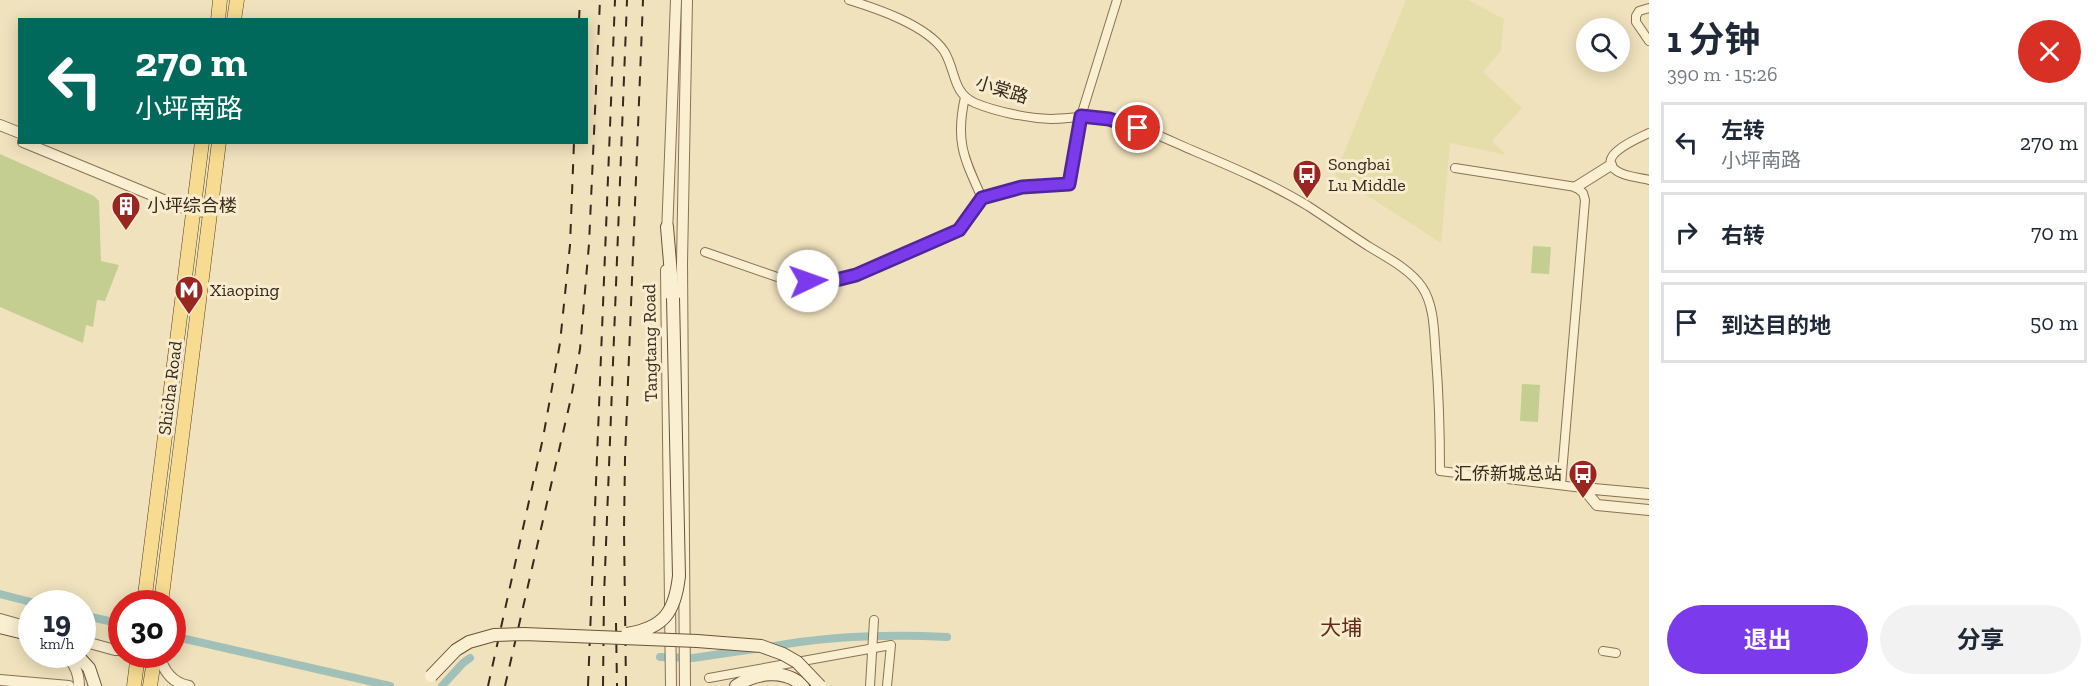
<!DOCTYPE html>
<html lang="zh">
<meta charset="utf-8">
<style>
body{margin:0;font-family:"Zilla Slab","Noto Sans SC",serif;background:#f2f2f3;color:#1f2937;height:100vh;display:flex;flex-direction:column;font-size:22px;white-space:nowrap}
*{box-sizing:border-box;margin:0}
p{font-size:20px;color:#747a83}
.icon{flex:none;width:33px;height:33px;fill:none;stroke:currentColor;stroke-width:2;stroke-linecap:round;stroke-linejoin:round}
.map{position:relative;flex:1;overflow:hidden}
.drawer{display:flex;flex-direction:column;background:#fff;width:450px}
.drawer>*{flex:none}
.top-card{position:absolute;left:18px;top:18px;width:570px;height:126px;border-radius:0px;box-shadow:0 3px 15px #0003;background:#00695c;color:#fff;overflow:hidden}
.buttons{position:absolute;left:1576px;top:18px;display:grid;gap:12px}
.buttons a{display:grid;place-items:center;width:54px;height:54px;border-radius:50%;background:#fff;box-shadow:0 3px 15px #0003;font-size:30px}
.speed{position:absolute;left:18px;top:590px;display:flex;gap:12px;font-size:30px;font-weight:700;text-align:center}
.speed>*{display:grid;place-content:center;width:78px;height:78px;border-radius:50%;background:#fff;box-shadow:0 3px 15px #0003;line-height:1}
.speed small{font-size:15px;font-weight:400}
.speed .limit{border:9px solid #d22;background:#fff;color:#111}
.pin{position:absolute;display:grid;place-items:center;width:51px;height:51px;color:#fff;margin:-26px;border:3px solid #fff;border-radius:50%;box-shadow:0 2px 6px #0007}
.me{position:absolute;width:66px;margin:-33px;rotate:87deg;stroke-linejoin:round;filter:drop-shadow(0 0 4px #0008)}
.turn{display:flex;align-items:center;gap:21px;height:126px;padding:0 18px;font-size:27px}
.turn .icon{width:78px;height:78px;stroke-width:2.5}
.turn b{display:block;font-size:42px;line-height:51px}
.round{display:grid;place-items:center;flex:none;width:63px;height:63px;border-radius:32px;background:#f2f2f3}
.head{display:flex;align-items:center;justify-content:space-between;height:102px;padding:0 18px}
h1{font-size:36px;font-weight:700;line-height:45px}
.action{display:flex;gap:12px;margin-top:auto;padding:12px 18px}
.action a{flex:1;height:69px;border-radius:36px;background:#7c3aed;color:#fff;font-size:24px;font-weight:700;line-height:69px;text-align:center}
.action a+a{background:#f2f2f3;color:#1f2937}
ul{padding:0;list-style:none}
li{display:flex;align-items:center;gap:18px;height:81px;margin:0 12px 9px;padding:0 6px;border:3px solid #e0e1e3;border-radius:0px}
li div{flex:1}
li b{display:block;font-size:22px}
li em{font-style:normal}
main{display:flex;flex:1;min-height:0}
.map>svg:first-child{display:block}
.farmland{fill:#e6deaa}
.green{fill:#c4ce91}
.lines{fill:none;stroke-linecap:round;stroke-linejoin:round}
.canal{stroke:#a1c1b8;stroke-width:8}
.minor-casing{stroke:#887255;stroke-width:10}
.tertiary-casing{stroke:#887255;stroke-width:12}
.secondary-casing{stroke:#6a5339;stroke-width:14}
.primary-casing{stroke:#55402a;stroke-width:15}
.minor{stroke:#faefd0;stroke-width:8}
.tertiary{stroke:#faefd0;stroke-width:10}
.secondary{stroke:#faefd0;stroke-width:12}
.primary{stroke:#f6db91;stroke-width:14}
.rail{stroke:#37291b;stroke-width:2;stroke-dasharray:10 10;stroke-linecap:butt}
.secondary-bridge-casing{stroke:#6a5339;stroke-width:14;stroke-linecap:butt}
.secondary-bridge{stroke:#faefd0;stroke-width:12}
.route-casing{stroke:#51269a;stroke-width:15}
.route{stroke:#7c3aed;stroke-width:10}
.labels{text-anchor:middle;stroke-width:6;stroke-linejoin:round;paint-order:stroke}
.street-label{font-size:18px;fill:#37291b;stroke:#f7eccd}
.poi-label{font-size:18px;fill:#37291b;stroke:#f7eccd;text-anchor:start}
.quarter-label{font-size:21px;fill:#652b18;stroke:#f7eccd}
</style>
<main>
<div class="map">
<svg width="1649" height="686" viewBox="0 0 1649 686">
<rect width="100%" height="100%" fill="#f0e2bd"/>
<path class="farmland" d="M1406 0H1468L1504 19 1501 51 1483 72 1522 108 1492 141 1506 155 1450 143 1441 243 1335 175Z"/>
<path class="green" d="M0 154 94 196 99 201 101 261 119 265 105 301 97 300 93 327 86 325 83 343 0 307Z
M1533 246 1551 247 1549 274 1531 273Z
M1522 384 1540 385 1538 422 1520 421Z"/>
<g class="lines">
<path class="canal" d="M0 594 35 603
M82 615 122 624
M181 638 390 686
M769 647C828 636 887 634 947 637
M660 657 693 658 754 649
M442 686 463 663 470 658"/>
<g class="minor-casing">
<path id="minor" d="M849 0C878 9 926 25 944 51 956 70 952 93 975 103 997 112 1027 118 1051 119 1072 119 1086 114 1109 119 1138 125 1166 139 1194 151 1232 167 1272 184 1308 206 1328 219 1348 233 1368 246 1386 257 1410 269 1422 287 1435 306 1434 335 1436 358 1439 396 1440 433 1440 471L1583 488
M1649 8 1639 11 1636 16V22L1649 41
M965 97C955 142 964 158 982 198
M1649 133C1639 138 1594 156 1617 171 1625 177 1639 177 1649 180
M1455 168 1576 187 1583 193 1585 200 1561 485
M705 252 780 278 808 281 836 280 856 275 959 230 982 198 1022 187 1069 184 1081 116 1117 0
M1603 651 1616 653
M709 678 891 645 887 686
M870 686 874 620"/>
</g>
<g class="tertiary-casing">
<path id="tertiary" d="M0 125 20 133
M23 142 193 212 211 211
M1576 187 1611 165
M667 234 676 0
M666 270 671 686
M1583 488 1597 505 1649 510
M1583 488 1649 494
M0 619 32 628
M82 641 115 650H122
M64 654C74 662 79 674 79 686
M159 654C163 670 172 683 189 686
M0 680 69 686
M685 686 682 263 687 0"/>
</g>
<g class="secondary-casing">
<path id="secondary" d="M667 227 673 298
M0 627 32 635
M76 654 89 668 95 686
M736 686C756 672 785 669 803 686"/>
</g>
<g class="primary-casing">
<path id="primary" d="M218 20 220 0
M234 20 237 0
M144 603 202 142
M161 603 219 142
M134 686 138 654
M150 686 155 654"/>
</g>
<use href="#minor" class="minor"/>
<use href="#tertiary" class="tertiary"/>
<use href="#secondary" class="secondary"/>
<use href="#primary" class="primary"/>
<path class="rail" d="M579 20 580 0
M616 623 617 686
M488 686 543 438 560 343 570 245 574 142
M505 686 571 398 580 349 589 244 600 0
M588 686 615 0
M603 686 604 596 627 0
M626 686 624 529 625 458 643 0"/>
<g class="secondary-bridge-casing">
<path id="secondary-bridge" d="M627 634C664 628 675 612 679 576L673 298
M431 676 456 650 469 642 494 635 524 634 697 641 761 646 783 654 797 662 820 686"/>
</g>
<use href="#secondary-bridge" class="secondary-bridge"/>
</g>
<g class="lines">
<g class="route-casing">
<path id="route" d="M808 281 836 280 856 275 959 230 982 198 1022 187 1069 184 1081 116 1109 119 1138 128"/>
</g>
<use href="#route" class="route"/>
</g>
<defs>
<g id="bus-pin" transform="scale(1.5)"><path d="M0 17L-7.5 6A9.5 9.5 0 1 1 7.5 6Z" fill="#9a2622" stroke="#f7eccd"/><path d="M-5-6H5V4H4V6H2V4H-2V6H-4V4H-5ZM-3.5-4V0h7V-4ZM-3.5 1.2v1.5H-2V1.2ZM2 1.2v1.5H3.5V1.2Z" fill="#fff"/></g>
<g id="building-pin" transform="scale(1.5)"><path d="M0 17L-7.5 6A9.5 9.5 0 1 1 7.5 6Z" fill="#9a2622" stroke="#f7eccd"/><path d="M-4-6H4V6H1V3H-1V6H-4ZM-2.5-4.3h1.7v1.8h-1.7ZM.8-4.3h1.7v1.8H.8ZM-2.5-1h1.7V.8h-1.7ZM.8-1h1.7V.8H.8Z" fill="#fff"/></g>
<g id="metro-pin" transform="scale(1.5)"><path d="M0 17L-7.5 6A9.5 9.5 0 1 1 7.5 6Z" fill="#9a2622" stroke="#f7eccd"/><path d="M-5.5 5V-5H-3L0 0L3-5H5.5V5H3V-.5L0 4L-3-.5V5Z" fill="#fff"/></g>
</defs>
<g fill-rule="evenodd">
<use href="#bus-pin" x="1307" y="174"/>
<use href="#building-pin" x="126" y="206"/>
<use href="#metro-pin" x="189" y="290"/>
<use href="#bus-pin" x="1583" y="474"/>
</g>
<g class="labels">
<g class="street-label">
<text transform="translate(1002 90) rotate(17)" y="6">小棠路</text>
<text transform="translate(650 343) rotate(-91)" y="6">Tangtang Road</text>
<text transform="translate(170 388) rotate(-83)" y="6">Shicha Road</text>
</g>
<g class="poi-label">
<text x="1328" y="170">Songbai<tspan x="1328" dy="21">Lu Middle</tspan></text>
<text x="147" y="212">小坪综合楼</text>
<text x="210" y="296">Xiaoping</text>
<text x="1562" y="480" text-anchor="end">汇侨新城总站</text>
</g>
<g class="quarter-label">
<text x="1341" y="635">大埔</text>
</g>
</g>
</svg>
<div class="buttons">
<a><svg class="icon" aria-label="search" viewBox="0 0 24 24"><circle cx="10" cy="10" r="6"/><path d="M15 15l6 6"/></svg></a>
</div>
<div class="speed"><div>19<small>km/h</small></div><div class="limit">30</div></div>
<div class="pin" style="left:1138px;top:128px;background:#d93025"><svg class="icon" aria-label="arrive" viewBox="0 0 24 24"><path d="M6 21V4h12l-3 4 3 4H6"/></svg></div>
<svg class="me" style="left:808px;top:281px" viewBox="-20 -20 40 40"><circle r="19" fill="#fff"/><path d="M0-13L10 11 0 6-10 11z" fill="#7c3aed"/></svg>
<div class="top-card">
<div class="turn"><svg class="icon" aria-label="left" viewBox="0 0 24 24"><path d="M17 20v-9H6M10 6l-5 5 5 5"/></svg><div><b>270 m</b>小坪南路</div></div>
</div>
</div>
<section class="drawer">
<div class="head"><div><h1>1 分钟</h1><p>390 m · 15:26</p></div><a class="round" style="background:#d93025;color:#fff"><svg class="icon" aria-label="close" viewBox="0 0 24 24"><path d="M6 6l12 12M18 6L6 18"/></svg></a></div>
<ul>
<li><svg class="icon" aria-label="left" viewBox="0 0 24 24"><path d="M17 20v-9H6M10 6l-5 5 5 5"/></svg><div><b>左转</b><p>小坪南路</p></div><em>270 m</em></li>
<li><svg class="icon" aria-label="right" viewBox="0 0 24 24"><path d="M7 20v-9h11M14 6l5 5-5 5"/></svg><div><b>右转</b></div><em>70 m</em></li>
<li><svg class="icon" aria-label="arrive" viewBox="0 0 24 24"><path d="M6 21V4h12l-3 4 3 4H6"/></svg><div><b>到达目的地</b></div><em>50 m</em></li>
</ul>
<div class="action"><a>退出</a><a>分享</a></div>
</section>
</main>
